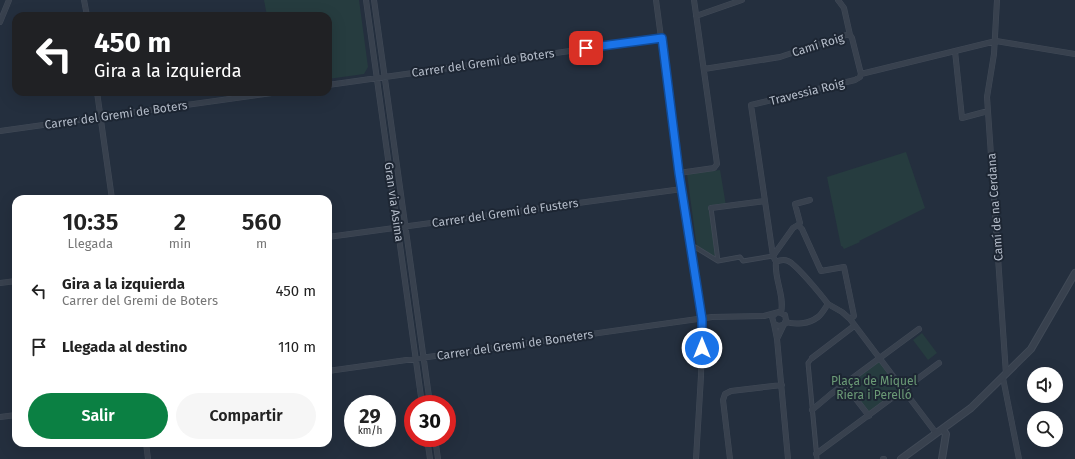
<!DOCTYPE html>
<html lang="es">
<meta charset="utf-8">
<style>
body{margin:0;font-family:"Fira Sans",sans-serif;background:#f6f6f6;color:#222;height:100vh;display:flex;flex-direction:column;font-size:15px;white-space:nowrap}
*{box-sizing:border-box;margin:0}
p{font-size:13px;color:#767676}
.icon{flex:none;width:22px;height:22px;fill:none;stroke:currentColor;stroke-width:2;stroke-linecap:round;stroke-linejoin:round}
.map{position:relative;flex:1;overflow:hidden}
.side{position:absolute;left:12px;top:195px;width:320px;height:252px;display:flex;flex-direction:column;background:#fff;border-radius:12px;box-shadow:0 4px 16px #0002}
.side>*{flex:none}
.top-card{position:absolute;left:12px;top:12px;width:320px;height:84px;border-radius:12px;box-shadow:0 4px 16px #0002;background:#202124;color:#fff;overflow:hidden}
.fabs{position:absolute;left:1027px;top:367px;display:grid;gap:8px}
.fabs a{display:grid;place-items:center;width:36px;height:36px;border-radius:50%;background:#fff;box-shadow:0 4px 16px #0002;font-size:20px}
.speed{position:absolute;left:344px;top:395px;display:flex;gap:8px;font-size:20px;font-weight:700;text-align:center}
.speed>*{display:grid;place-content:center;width:52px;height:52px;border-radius:50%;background:#fff;box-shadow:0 4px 16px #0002;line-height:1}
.speed small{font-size:10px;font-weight:400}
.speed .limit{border:6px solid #d22;background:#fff;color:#111}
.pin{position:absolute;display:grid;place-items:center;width:34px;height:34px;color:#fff;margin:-17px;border-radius:8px;box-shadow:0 2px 6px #0006}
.me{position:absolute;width:44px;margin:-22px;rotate:0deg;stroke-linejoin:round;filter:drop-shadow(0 0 3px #0008)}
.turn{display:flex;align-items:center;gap:14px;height:84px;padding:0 16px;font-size:18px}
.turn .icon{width:52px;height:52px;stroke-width:2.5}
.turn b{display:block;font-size:28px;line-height:34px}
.eta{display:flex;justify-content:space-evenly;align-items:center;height:68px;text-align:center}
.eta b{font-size:24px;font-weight:600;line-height:28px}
.primary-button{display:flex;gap:8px;margin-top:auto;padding:8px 16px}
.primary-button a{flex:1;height:46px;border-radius:24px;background:#0b8043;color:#fff;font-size:16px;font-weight:600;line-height:46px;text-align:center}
.primary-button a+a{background:#f6f6f6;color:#222}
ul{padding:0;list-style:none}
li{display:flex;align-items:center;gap:12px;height:56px;padding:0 16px}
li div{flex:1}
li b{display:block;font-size:15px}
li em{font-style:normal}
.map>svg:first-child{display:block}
.green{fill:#263c3f}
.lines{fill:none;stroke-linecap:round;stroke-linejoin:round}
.pedestrian-casing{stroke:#414a57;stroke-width:5}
.minor-casing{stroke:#414a57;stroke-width:6}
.tertiary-casing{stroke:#414a57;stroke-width:8}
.pedestrian{stroke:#38414e;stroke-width:3.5}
.minor{stroke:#38414e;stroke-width:5}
.tertiary{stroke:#38414e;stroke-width:6}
.route-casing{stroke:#114b97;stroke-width:10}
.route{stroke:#1a73e8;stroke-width:7}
.labels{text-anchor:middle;stroke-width:4;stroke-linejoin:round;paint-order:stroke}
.street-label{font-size:12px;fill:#b4bcc9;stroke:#1d2633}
.park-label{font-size:12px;fill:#6b9a76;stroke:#1d2633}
</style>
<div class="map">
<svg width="1075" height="459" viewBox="0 0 1075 459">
<rect width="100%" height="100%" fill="#242f3e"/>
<path class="green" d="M264 0H359L368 67 364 74 328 79V16H267Z
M906 152 925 208 859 241 860 242 844 249 842 246H841L827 177Z
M720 170 726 206 712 208 718 261 697 248 687 174Z
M922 333 937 353 928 360 913 340Z
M879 359 903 391 869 416 845 385Z"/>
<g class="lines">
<g class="pedestrian-casing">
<path id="pedestrian" d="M711 208 718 261
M691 248 695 247 718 261 740 257 743 261 773 256
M812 358 808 363 817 459"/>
</g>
<g class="minor-casing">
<path id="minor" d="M84 0 87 16
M366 0 422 404
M374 0 430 404
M656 0 679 173 702 319 701 376 696 459
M838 0 844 8 850 35
M997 0 994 54 987 97 1006 374
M696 16 742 0
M0 22 9 0
M955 51 962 118 988 111
M704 69 780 57 846 35H850L852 38 861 74 996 41 1075 54
M328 85 662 38
M97 92 112 199
M0 131 279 92
M679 173 714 168 717 164 694 0
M711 208 765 201
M798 225 800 223 795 204 810 200
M328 237 682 189
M773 256 793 228 798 225 802 229 821 271 844 267 854 316 850 319
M776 262 773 256 751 105 855 80 860 77 861 74
M0 283 16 281
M828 304 842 312 850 319 936 433
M781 313C785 296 774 279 776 262 780 260 783 259 788 261 796 264 822 296 828 304 825 308 822 314 818 317 809 324 795 325 786 322
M775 314 772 317 774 324 779 326 785 324
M774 324 777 339 788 459
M812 358 854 326
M328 371 712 317 764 316 779 312 785 315 786 320 777 339
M1003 378 1019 459
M845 385 869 416
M812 410 831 394 919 329
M0 417 16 415
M427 438 430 459
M435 438 438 459
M146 443 148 459
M816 454 939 363
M730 459 723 400 725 394 731 391 782 385
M883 459H884"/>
</g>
<g class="tertiary-casing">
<path id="tertiary" d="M901 459 971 408 1031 349 1075 273
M942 459 946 434 942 429"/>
</g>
<use href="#pedestrian" class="pedestrian"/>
<use href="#minor" class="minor"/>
<use href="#tertiary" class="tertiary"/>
</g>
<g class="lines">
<g class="route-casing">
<path id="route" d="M586 48 662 38 679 173 702 319V348"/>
</g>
<use href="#route" class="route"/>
</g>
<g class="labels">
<g class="street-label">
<text transform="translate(818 45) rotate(-17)" y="4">Camí Roig</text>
<text transform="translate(483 63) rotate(-8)" y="4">Carrer del Gremi de Boters</text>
<text transform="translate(807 92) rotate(-14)" y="4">Travessia Roig</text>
<text transform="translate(116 115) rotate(-8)" y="4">Carrer del Gremi de Boters</text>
<text transform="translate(394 202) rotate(82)" y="4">Gran via Asima</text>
<text transform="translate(995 207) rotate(-94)" y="4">Camí de na Cerdana</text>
<text transform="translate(505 213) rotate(-8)" y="4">Carrer del Gremi de Fusters</text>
<text transform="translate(515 345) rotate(-8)" y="4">Carrer del Gremi de Boneters</text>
</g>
<g class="park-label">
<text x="874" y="385">Plaça de Miquel<tspan x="874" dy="14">Riera i Perelló</tspan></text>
</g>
</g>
</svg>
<div class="fabs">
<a><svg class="icon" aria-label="sound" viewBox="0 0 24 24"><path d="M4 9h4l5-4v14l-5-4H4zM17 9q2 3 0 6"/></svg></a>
<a><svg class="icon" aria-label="search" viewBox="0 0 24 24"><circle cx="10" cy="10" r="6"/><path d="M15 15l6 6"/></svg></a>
</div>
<div class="speed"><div>29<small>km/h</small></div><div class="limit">30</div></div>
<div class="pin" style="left:586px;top:48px;background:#d93025"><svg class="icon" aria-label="arrive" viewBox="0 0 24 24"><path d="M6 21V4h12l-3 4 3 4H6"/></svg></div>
<svg class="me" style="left:702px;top:348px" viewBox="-20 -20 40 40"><circle r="17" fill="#1a73e8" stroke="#fff" stroke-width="3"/><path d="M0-11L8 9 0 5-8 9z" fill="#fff"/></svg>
<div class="top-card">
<div class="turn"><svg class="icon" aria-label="left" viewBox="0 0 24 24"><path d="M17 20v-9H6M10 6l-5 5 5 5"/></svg><div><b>450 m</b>Gira a la izquierda</div></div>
</div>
<section class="side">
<div class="eta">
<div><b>10:35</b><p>Llegada</p></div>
<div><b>2</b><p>min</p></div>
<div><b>560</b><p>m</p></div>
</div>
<ul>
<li><svg class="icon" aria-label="left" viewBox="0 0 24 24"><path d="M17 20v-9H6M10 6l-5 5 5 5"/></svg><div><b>Gira a la izquierda</b><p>Carrer del Gremi de Boters</p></div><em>450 m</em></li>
<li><svg class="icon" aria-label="arrive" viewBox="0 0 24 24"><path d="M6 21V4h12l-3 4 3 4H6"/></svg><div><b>Llegada al destino</b></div><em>110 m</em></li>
</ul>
<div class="primary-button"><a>Salir</a><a>Compartir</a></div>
</section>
</div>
